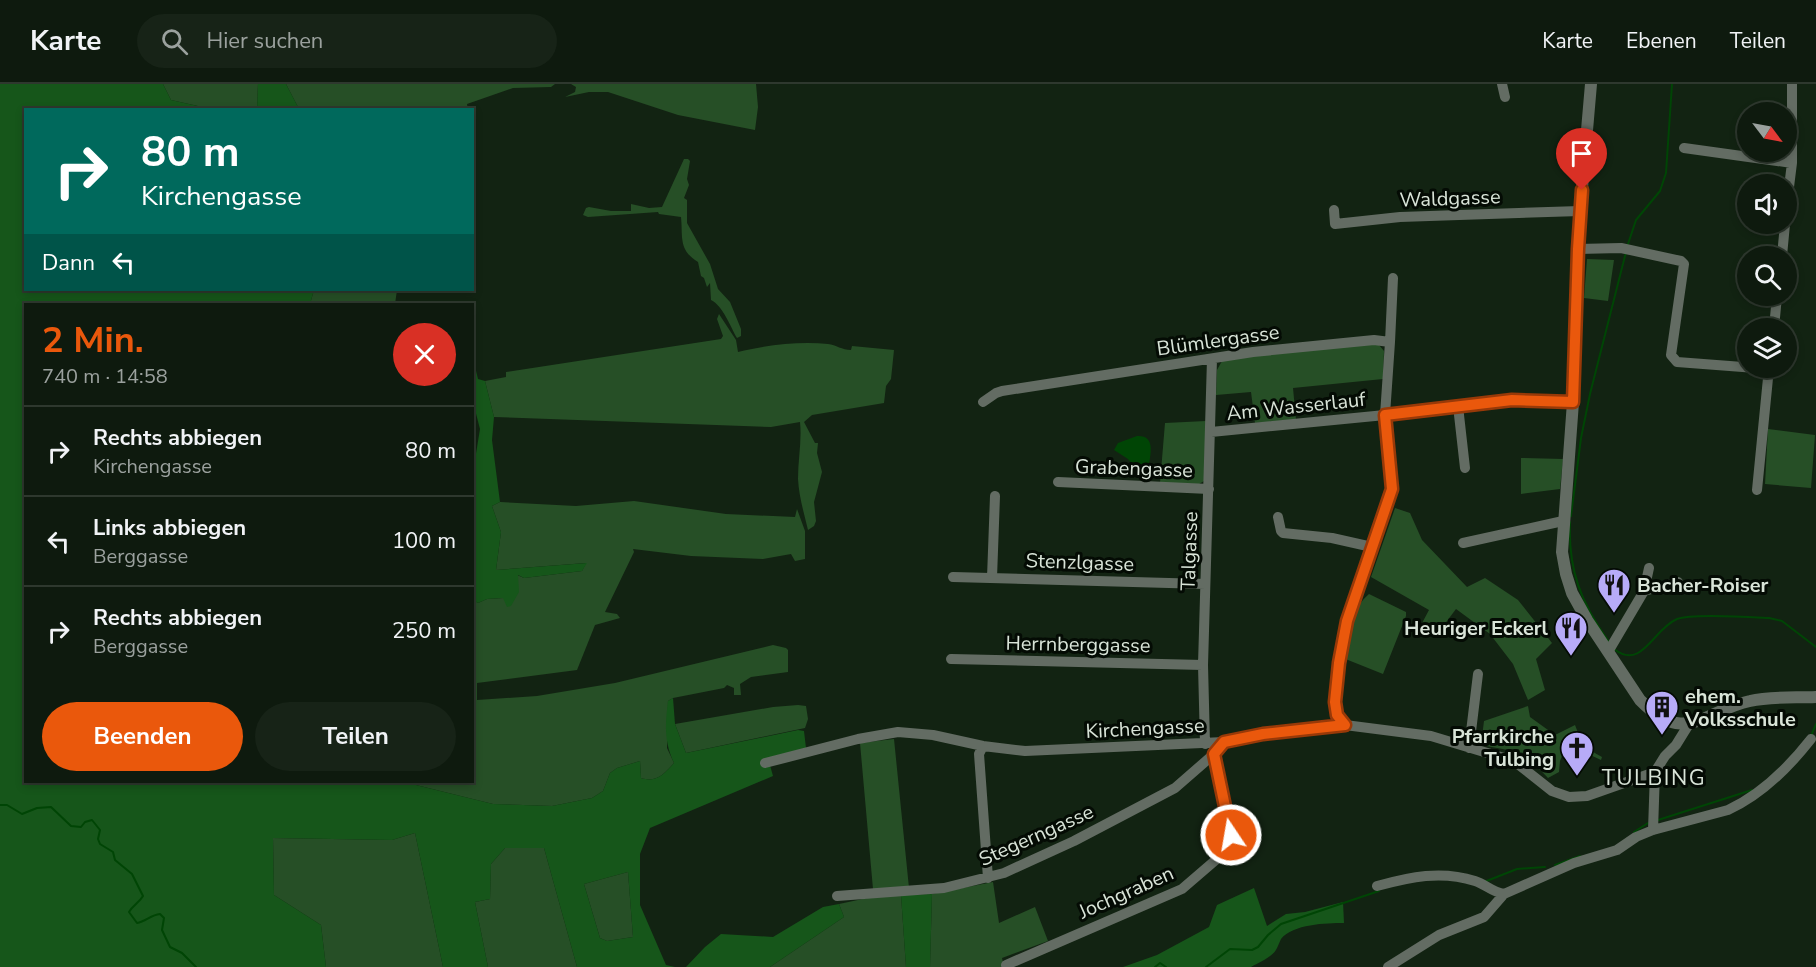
<!DOCTYPE html>
<html lang="de">
<meta charset="utf-8">
<style>
body{margin:0;font-family:"Nunito Sans",sans-serif;background:#172317;color:#f1f3f6;height:100vh;display:flex;flex-direction:column;font-size:22px;white-space:nowrap}
*{box-sizing:border-box;margin:0}
p{font-size:20px;color:#9ba19e}
.icon{flex:none;width:33px;height:33px;fill:none;stroke:currentColor;stroke-width:2;stroke-linecap:round;stroke-linejoin:round}
.map{position:relative;flex:1;overflow:hidden}
.drawer{position:absolute;left:24px;top:219px;width:450px;height:480px;display:flex;flex-direction:column;background:#0e1a0e;border-radius:0px;box-shadow:0 3px 9px #0003,0 0 0 2px #2e382e}
.drawer>*{flex:none}
.guide{position:absolute;left:24px;top:24px;width:450px;height:183px;border-radius:0px;box-shadow:0 3px 9px #0003,0 0 0 2px #2e382e;background:#00695c;color:#fff;overflow:hidden}
.needle{width:39px;rotate:122deg}
.fabs{position:absolute;left:1737px;top:18px;display:grid;gap:12px}
.fabs a{display:grid;place-items:center;width:60px;height:60px;border-radius:50%;background:#0e1a0e;box-shadow:0 3px 9px #0003,0 0 0 2px #2e382e;font-size:30px}
.pin{position:absolute;display:grid;place-items:center;width:51px;height:51px;color:#fff;margin:-62px -26px;border-radius:50% 50% 50% 0;rotate:-45deg;box-shadow:0 0 6px #0007}
.pin .icon{rotate:45deg}
.me{position:absolute;width:66px;margin:-33px;rotate:348deg;stroke-linejoin:round;filter:drop-shadow(0 0 4px #0008)}
.turn{display:flex;align-items:center;gap:21px;height:126px;padding:0 18px;font-size:27px}
.turn .icon{width:78px;height:78px;stroke-width:2.5}
.turn b{display:block;font-size:42px;line-height:51px}
.then{display:flex;align-items:center;height:57px;padding:0 18px;background:#0003;gap:12px;font-size:22px}
.round{display:grid;place-items:center;flex:none;width:63px;height:63px;border-radius:32px;background:#172317}
.overview{display:flex;align-items:center;justify-content:space-between;height:102px;padding:0 18px}
h1{font-size:36px;font-weight:700;line-height:45px;color:#ea580c}
.primary-button{display:flex;gap:12px;margin-top:auto;padding:12px 18px}
.primary-button a{flex:1;height:69px;border-radius:36px;background:#ea580c;color:#fff;font-size:24px;font-weight:700;line-height:69px;text-align:center}
.primary-button a+a{background:#172317;color:#f1f3f6}
ul{padding:0;list-style:none}
li{display:flex;align-items:center;gap:18px;height:90px;padding:0 18px;border-top:2px solid #2e382e}
li div{flex:1}
li b{display:block;font-size:22px}
li em{font-style:normal}
header{display:flex;align-items:center;gap:36px;box-sizing:border-box;height:84px;padding:0 30px;background:#0e1a0e;border-bottom:2px solid #2e382e}
header strong{font-size:28px}
nav{display:flex;gap:33px;margin-inline-start:auto;font-size:21px}
.search{width:420px;height:54px;background:#172317;display:flex;align-items:center;gap:15px;box-sizing:border-box;padding:0 21px;border-radius:33px;color:#9ba19e;font-size:22px}
.map>svg:first-child{display:block}
.green{fill:#264f26}
.forest{fill:#16561a;fill-rule:evenodd}
.water{fill:#004505}
.lines{fill:none;stroke-linecap:round;stroke-linejoin:round}
.stream{stroke:#004505;stroke-width:2}
.minor{stroke:#636c63;stroke-width:10}
.tertiary{stroke:#636c63;stroke-width:12}
.route-casing{stroke:#983908;stroke-width:15}
.route{stroke:#ea580c;stroke-width:10}
.labels{text-anchor:middle;stroke-width:6;stroke-linejoin:round;paint-order:stroke}
.street-label{font-size:20px;fill:#d9e4d8;stroke:#040b04}
.poi-label{font-size:20px;font-weight:bold;fill:#d9e4d8;stroke:#040b04;text-anchor:start}
.quarter-label{font-size:22px;letter-spacing:1.5px;fill:#d9e4d8;stroke:#040b04}
</style>
<header>
<strong>Karte</strong>
<div class="search"><svg class="icon" aria-label="search" viewBox="0 0 24 24"><circle cx="10" cy="10" r="6"/><path d="M15 15l6 6"/></svg>Hier suchen</div>
<nav><a>Karte</a><a>Ebenen</a><a>Teilen</a></nav>
</header>
<div class="map">
<svg width="1816" height="883" viewBox="0 0 1816 883">
<rect width="100%" height="100%" fill="#122312"/>
<path class="green" d="M163 0H258L257 25H211L171 16Z
M286 0H555L551 3 513 4 467 20 468 26 299 25Z
M571 0H756L758 23 755 46 678 31 608 8H589L565 13 575 8 576 3Z
M684 75H688L690 77 687 95 689 101 684 114 687 116V139L710 180 718 205 730 218 741 245V252L737 254C730 242 723 222 711 216L710 199 707 203 704 194 701 192 698 178C678 166 683 152 681 133L659 130 658 128 588 133 583 131 586 124 589 123 611 127H631V120L649 124 662 123Z
M1587 175 1614 176 1608 217 1584 214Z
M314 206H397L395 220H310Z
M719 230 736 256 738 268C766 261 800 257 828 260 836 261 842 266 851 266L852 262 894 266 891 295 886 302 884 319 812 331 804 338 815 359H818L817 369 822 388 814 418 816 437 814 442 808 446C804 429 799 413 798 395 798 375 802 357 800 338L771 343 494 333 485 297 506 293V288L721 255 723 252 717 235Z
M1371 259 1379 261 1384 267 1383 295 1293 304 1296 336 1255 339 1251 308 1216 311 1217 286 1222 277 1236 273Z
M1206 337 1204 397 1199 400 1160 399 1165 339Z
M1768 345 1815 351 1811 404 1765 400Z
M1521 374 1563 375 1560 405 1521 410Z
M634 417 726 430 795 433 797 425 805 447V475L795 477 791 470 763 475 691 472 633 465 634 468 605 528 617 530 620 534 595 541 577 586 477 599V616L537 612 615 599 773 561 786 564 788 566V588L751 593 740 600 741 611H734V604L727 601 724 604 673 614 668 617 667 664 674 679C664 690 657 699 641 694L640 677 617 684 610 689 603 707 592 714 552 722 493 720 412 700 411 698H472L473 516 478 519 487 515 503 514 517 491 524 494 582 487 586 479 496 486 501 448 492 422 500 418 576 422Z
M1395 424 1410 429 1422 456 1467 503 1485 494 1518 516 1552 559 1536 575 1545 606 1528 616 1513 580 1490 550 1456 525 1444 541H1421L1429 526 1371 493Z
M1369 510 1406 528V532L1383 590 1343 574C1348 551 1351 525 1369 510Z
M798 621 806 622 808 635 805 644 686 669 675 640 773 623Z
M1528 622 1530 633 1555 651 1575 641C1582 659 1585 664 1602 673L1601 676 1586 669 1562 672 1560 677 1559 688 1548 694 1524 669 1481 661 1484 637Z
M894 655 909 804 873 805 860 659Z
M415 749 443 883H326L321 841 274 811 273 754 392 756Z
M505 764H544L577 883H488L475 818 490 815 491 780Z
M628 788 633 853 607 857 600 854 584 800Z
M993 798 999 839 1035 823 1048 857 1002 874 1004 883H930L932 810Z
M901 811 906 883H770L844 833 839 820 872 813Z"/>
<path class="forest" d="M0 0H163L171 16 211 25 26 26V206H314L310 220H26V698H411L412 700 493 720 552 722 592 714 603 707 610 689 617 684 640 677 641 694C657 699 664 690 674 679 664 657 665 641 668 617L673 614 675 640 686 669 798 646 804 647 806 664 768 674 773 692 650 744 640 770V821L666 881 675 883H577L544 764H505L491 780 490 815 475 818 488 883H443L415 749 392 756 273 754 274 811 321 841 326 883H0ZM628 788 633 853 607 857 600 854 584 800Z
M258 0H286L299 25H257Z
M472 270 478 295 485 297 494 333 492 356 500 418 492 422 501 448 496 486 587 479 582 487 524 494 518 491 519 508 511 522 507 523 503 514 487 515 478 519 473 516V488L475 479 472 453 473 388 480 345 473 318Z
M1254 804 1267 842 1286 830 1305 828 1343 818 1344 839C1326 839 1293 840 1281 855 1280 857 1278 862 1277 864 1273 873 1260 878 1251 883H1123L1157 871 1209 843 1217 821Z
M932 810 930 883H906L901 811Z
M839 820 844 833 770 883H686L705 863 721 850 773 853 823 823Z"/>
<path class="water" d="M1137 352C1155 351 1151 368 1149 381L1145 385 1135 383 1128 375 1114 366 1118 359Z"/>
<g class="lines">
<path class="stream" d="M1627 163 1636 136 1660 107 1666 89 1672 0
M1571 432 1581 354 1590 310 1626 168
M1570 438C1568 486 1581 519 1609 558
M1614 565C1642 587 1653 545 1677 535 1692 529 1750 533 1769 534L1782 537 1816 563
M1811 652 1816 640
M0 721H7L22 730 37 724 51 723 71 742 81 743 85 738 92 736 100 746 98 755 100 760 113 768 115 776 132 790 143 812C139 819 133 821 129 828L137 839C146 837 151 831 160 830L164 834 162 846 170 863 182 869 196 883
M1658 736 1752 706
M1634 748 1648 739
M1555 781 1580 772
M1484 798 1517 785 1545 783
M1155 883 1160 879 1166 883
M1206 883 1230 865 1252 866 1258 863 1268 851 1281 840 1379 807"/>
<path class="minor" d="M1502 0 1505 13
M1684 64 1792 79
M1334 126 1335 140 1400 133 1580 127
M1786 127 1792 79V0
M1578 165 1621 164 1681 177 1684 180 1671 271 1677 278 1769 285
M1782 172 1785 140
M1774 244 1777 212
M1390 258 1393 194
M983 318 996 309 1002 307 1253 268 1374 256 1390 258 1385 331 1211 348
M1458 322 1465 384
M1058 398 1209 405
M1757 406 1769 284
M1278 433 1281 447 1283 449 1332 454 1372 463
M1463 459 1563 437
M953 493 1205 500
M992 494 995 412
M1644 507 1678 498
M1608 568 1644 507 1649 484
M951 575 1203 581
M1345 641 1337 631 1335 618 1339 579 1347 537 1391 405 1385 331 1512 316 1573 318
M1205 660 1203 581 1212 275
M983 662 979 670 988 794
M1469 664 1478 590
M765 679 858 655 898 648 933 651 983 662 1025 667 1224 658 1263 650 1345 641 1431 652 1514 677 1552 707 1569 713 1587 712 1655 688
M1653 746 1655 688 1665 672 1676 661 1689 640
M1377 802C1410 793 1441 786 1475 797 1485 800 1492 808 1504 810L1574 779 1617 766 1636 753 1653 746 1728 726C1761 711 1789 683 1811 655
M837 812 944 804 1004 789 1074 757 1175 704 1214 670 1224 658
M1006 881 1182 805 1225 768 1230 763 1231 751 1214 670
M1388 883 1439 851 1484 833 1504 810"/>
<path class="tertiary" d="M1591 0 1580 127 1573 318 1562 468 1566 490 1572 509 1587 536 1640 616C1686 663 1703 627 1750 617 1771 612 1795 614 1816 613"/>
</g>
<g class="lines">
<g class="route-casing">
<path id="route" d="M1231 751 1214 670 1224 658 1263 650 1345 641 1337 631 1335 618 1339 579 1347 537 1392 405 1385 331 1512 316 1573 318 1578 165 1582 106"/>
</g>
<use href="#route" class="route"/>
</g>
<defs>
<g id="restaurant-pin" transform="scale(1.725)"><path d="M0 17L-7.5 6A9.5 9.5 0 1 1 7.5 6Z" fill="#b7abf8" stroke="#040b04"/><path d="M-5-6h1v4h1v-4h1v4h1v-4h1v5L-1.5 .5V6h-2V.5L-5-1ZM5-6V6H3V1.5H1.5Q1.5-4 5-6Z" fill="#111"/></g>
<g id="building-pin" transform="scale(1.725)"><path d="M0 17L-7.5 6A9.5 9.5 0 1 1 7.5 6Z" fill="#b7abf8" stroke="#040b04"/><path d="M-4-6H4V6H1V3H-1V6H-4ZM-2.5-4.3h1.7v1.8h-1.7ZM.8-4.3h1.7v1.8H.8ZM-2.5-1h1.7V.8h-1.7ZM.8-1h1.7V.8H.8Z" fill="#111"/></g>
<g id="church-pin" transform="scale(1.725)"><path d="M0 17L-7.5 6A9.5 9.5 0 1 1 7.5 6Z" fill="#b7abf8" stroke="#040b04"/><path d="M-1.2-6h2.4v3.5h3.3v2.4h-3.3V6h-2.4V-.1h-3.3v-2.4h3.3Z" fill="#111"/></g>
</defs>
<g fill-rule="evenodd">
<use href="#restaurant-pin" x="1614" y="501"/>
<use href="#restaurant-pin" x="1571" y="544"/>
<use href="#building-pin" x="1662" y="623"/>
<use href="#church-pin" x="1577" y="664"/>
</g>
<g class="labels">
<g class="street-label">
<text transform="translate(1450 114) rotate(-2)" y="7">Waldgasse</text>
<text transform="translate(1218 256) rotate(-8)" y="7">Blümlergasse</text>
<text transform="translate(1296 322) rotate(-6)" y="7">Am Wasserlauf</text>
<text transform="translate(1134 384) rotate(2)" y="7">Grabengasse</text>
<text transform="translate(1189 467) rotate(-88)" y="7">Talgasse</text>
<text transform="translate(1080 478) rotate(2)" y="7">Stenzlgasse</text>
<text transform="translate(1078 560) rotate(1)" y="7">Herrnberggasse</text>
<text transform="translate(1145 644) rotate(-3)" y="7">Kirchengasse</text>
<text transform="translate(1036 751) rotate(-24)" y="7">Stegerngasse</text>
<text transform="translate(1126 808) rotate(-24)" y="7">Jochgraben</text>
</g>
<g class="poi-label">
<text x="1637" y="508">Bacher-Roiser</text>
<text x="1548" y="551" text-anchor="end">Heuriger Eckerl</text>
<text x="1685" y="619">ehem.<tspan x="1685" dy="23">Volksschule</tspan></text>
<text x="1554" y="659" text-anchor="end">Pfarrkirche<tspan x="1554" dy="23">Tulbing</tspan></text>
</g>
<g class="quarter-label">
<text x="1654" y="701">TULBING</text>
</g>
</g>
</svg>
<div class="fabs">
<a><svg class="needle" viewBox="-14 -14 28 28"><path d="M0-13l5 13h-10z" fill="#e53935"/><path d="M0 13l5-13h-10z" fill="#9ba19e"/></svg></a>
<a><svg class="icon" aria-label="sound" viewBox="0 0 24 24"><path d="M4 9h4l5-4v14l-5-4H4zM17 9q2 3 0 6"/></svg></a>
<a><svg class="icon" aria-label="search" viewBox="0 0 24 24"><circle cx="10" cy="10" r="6"/><path d="M15 15l6 6"/></svg></a>
<a><svg class="icon" aria-label="layers" viewBox="0 0 24 24"><path d="M12 4l9 5-9 5-9-5zM3 14l9 5 9-5"/></svg></a>
</div>
<div class="pin" style="left:1582px;top:106px;background:#d93025"><svg class="icon" aria-label="arrive" viewBox="0 0 24 24"><path d="M6 21V4h12l-3 4 3 4H6"/></svg></div>
<svg class="me" style="left:1231px;top:751px" viewBox="-20 -20 40 40"><circle r="17" fill="#ea580c" stroke="#fff" stroke-width="3"/><path d="M0-11L8 9 0 5-8 9z" fill="#fff"/></svg>
<div class="guide">
<div class="turn"><svg class="icon" aria-label="right" viewBox="0 0 24 24"><path d="M7 20v-9h11M14 6l5 5-5 5"/></svg><div><b>80 m</b>Kirchengasse</div></div>
<div class="then">Dann<svg class="icon" aria-label="left" viewBox="0 0 24 24"><path d="M17 20v-9H6M10 6l-5 5 5 5"/></svg></div>
</div>
<section class="drawer">
<div class="overview"><div><h1>2 Min.</h1><p>740 m · 14:58</p></div><a class="round" style="background:#d93025;color:#fff"><svg class="icon" aria-label="close" viewBox="0 0 24 24"><path d="M6 6l12 12M18 6L6 18"/></svg></a></div>
<ul>
<li><svg class="icon" aria-label="right" viewBox="0 0 24 24"><path d="M7 20v-9h11M14 6l5 5-5 5"/></svg><div><b>Rechts abbiegen</b><p>Kirchengasse</p></div><em>80 m</em></li>
<li><svg class="icon" aria-label="left" viewBox="0 0 24 24"><path d="M17 20v-9H6M10 6l-5 5 5 5"/></svg><div><b>Links abbiegen</b><p>Berggasse</p></div><em>100 m</em></li>
<li><svg class="icon" aria-label="right" viewBox="0 0 24 24"><path d="M7 20v-9h11M14 6l5 5-5 5"/></svg><div><b>Rechts abbiegen</b><p>Berggasse</p></div><em>250 m</em></li>
</ul>
<div class="primary-button"><a>Beenden</a><a>Teilen</a></div>
</section>
</div>
